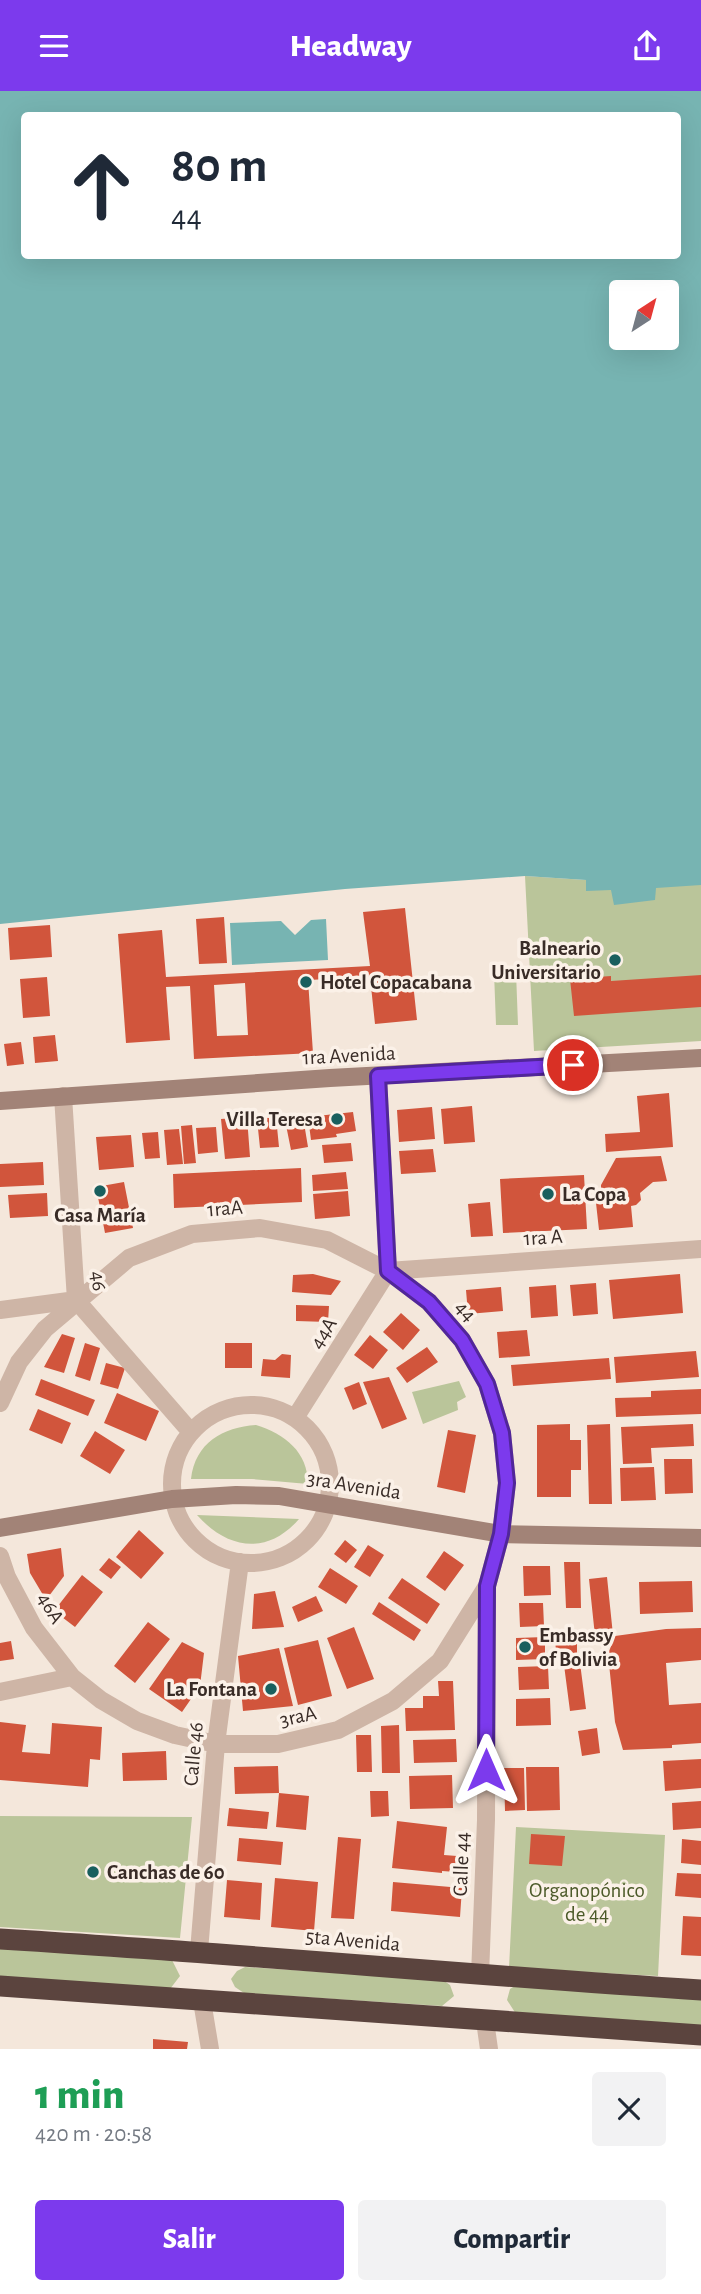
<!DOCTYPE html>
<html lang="es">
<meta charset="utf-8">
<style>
body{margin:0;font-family:"Alegreya Sans",sans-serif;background:#f2f2f3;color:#1f2937;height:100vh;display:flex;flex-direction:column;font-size:26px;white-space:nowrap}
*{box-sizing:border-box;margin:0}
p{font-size:23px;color:#747a83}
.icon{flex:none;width:38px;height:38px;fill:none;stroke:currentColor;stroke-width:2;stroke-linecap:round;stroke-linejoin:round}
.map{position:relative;height:1958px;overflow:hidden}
.drawer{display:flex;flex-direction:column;background:#fff;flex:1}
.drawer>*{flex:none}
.hud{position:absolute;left:21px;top:21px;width:660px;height:147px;border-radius:7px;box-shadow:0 7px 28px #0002;background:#fff;color:#1f2937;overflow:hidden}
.needle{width:46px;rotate:36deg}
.tools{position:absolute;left:609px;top:189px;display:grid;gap:14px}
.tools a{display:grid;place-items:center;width:70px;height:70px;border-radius:7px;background:#fff;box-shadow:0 7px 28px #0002;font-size:35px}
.pin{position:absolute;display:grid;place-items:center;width:60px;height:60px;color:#fff;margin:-30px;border:4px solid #fff;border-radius:50%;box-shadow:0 2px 7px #0007}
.me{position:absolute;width:77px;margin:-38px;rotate:0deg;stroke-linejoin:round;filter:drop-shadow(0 0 5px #0008)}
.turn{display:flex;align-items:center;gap:24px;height:147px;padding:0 35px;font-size:32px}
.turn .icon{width:91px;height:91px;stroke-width:2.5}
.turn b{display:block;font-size:49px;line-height:60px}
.round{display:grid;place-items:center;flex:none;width:74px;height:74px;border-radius:7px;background:#f2f2f3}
.summary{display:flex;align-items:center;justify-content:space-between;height:119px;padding:0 35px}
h1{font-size:42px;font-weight:800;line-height:52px;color:#1e9e55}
.cta{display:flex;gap:14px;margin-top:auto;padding:14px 35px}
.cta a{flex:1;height:80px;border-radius:7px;background:#7c3aed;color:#fff;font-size:28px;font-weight:800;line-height:80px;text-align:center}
.cta a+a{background:#f2f2f3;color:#1f2937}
header{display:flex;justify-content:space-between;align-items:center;height:91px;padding:0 35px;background:#7c3aed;color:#fff;font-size:32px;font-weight:800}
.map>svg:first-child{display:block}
.green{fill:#bac59a}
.water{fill:#77b4b2;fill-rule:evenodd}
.building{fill:#d1553c;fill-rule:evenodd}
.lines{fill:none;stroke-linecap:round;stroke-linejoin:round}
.street{stroke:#ceb5a6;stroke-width:18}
.secondary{stroke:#a28377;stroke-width:18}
.highway{stroke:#5b443e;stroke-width:21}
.route-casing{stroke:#51269a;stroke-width:18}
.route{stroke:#7c3aed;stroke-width:12}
.poi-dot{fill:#195f5e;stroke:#fbf1e8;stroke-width:2.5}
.labels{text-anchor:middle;stroke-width:7;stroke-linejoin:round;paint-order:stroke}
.poi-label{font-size:21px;font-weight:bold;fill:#392c27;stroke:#fbf1e8;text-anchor:start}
.street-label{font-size:21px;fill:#392c27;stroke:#fbf1e8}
.park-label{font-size:21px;fill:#4c5a29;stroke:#fbf1e8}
</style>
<header><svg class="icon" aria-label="menu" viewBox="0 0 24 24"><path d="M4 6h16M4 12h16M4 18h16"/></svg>Headway<svg class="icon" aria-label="share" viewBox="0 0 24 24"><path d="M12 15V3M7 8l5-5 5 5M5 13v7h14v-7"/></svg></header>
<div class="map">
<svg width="701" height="1958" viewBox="0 0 701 1958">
<rect width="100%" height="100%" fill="#f4e7db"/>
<path class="green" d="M701 738V950L534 960 525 785 586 789Z
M494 881H516L518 934H496Z
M459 1290 466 1306 457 1311 458 1319 423 1333 412 1301Z
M256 1334C285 1343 308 1361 308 1393L252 1388H191C195 1352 223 1336 256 1334Z
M197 1424 299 1428C267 1465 227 1458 197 1424Z
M0 1725 192 1726 180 1847 0 1836Z
M516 1736 665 1744 658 1885 509 1877Z
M0 1857 172 1869 180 1885 170 1898 0 1886Z
M245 1876 443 1889 450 1894 454 1905 442 1915 244 1902 235 1896 231 1888 237 1880Z
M518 1893 701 1906V1935L516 1923 507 1909 510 1898Z"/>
<path class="water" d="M0 0H701V794L656 797 655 809 614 814 611 799 586 800V789L525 785 345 798 0 833ZM677 24V164H24V24ZM667 201V247H621V201Z
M326 828 328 869 232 874 230 832 281 830 295 844 311 829Z"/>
<path class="building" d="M405 817 417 929 375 933 370 886 308 889 313 962 194 968 190 895 166 896 170 949 126 952 118 843 162 839 166 886 370 875 363 821ZM245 892 248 944 217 945 214 894Z
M224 826 227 872 199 873 196 828Z
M50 834 52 866 10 869 8 837Z
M701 884V916L574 925 570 888 611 885V890Z
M47 886 50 925 23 927 20 888Z
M55 944 58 970 35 972 33 946Z
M21 951 24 973 7 975 4 953Z
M669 1002 673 1056 606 1061 605 1043 640 1041 637 1005Z
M472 1015 475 1051 444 1053 441 1018Z
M432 1016 435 1048 399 1051 397 1019Z
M353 1021 356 1040 336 1043 337 1046 311 1049 308 1026Z
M247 1026 250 1066 225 1068 221 1028Z
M276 1026 279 1056 260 1057 257 1028Z
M303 1026 308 1056 291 1059 285 1029Z
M192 1034 196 1072 184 1073 181 1035Z
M216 1036 218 1061 198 1063 196 1037Z
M179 1038 183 1073 167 1074 164 1039Z
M158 1041 160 1067 145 1068 142 1042Z
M131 1044 134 1076 99 1079 96 1046Z
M351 1052 353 1070 324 1072 322 1054Z
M433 1058 436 1081 401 1083 399 1060Z
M661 1065 667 1090 653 1091 640 1102 641 1109 636 1114 631 1115 633 1136 599 1139 596 1112 601 1111V1094L616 1067Z
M43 1071 44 1094 0 1096V1073Z
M301 1077 302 1111 174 1117 173 1083Z
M346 1081 348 1098 313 1100 312 1084Z
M584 1084 587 1138 503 1142 500 1088Z
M124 1091 133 1137 105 1142 96 1096Z
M348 1100 350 1125 315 1128 313 1103Z
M47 1102 48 1125 10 1127 8 1104Z
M490 1111 493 1145 471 1146 468 1113Z
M313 1183 341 1190 331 1204 292 1201 293 1184Z
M680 1183 683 1222 613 1228 609 1189Z
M596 1192 598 1223 573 1225 570 1194Z
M556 1194 558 1225 531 1227 529 1196Z
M501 1196 503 1220 468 1223 466 1199Z
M296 1214 329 1215 328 1231 296 1230Z
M401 1222 420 1239 403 1259 383 1241Z
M527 1239 530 1265 499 1267 497 1241Z
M62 1243 75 1247 64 1282 44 1276Z
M370 1244 388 1259 373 1278 354 1264Z
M85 1252 100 1257 90 1290 75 1285Z
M225 1252H252V1277H225Z
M427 1256 438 1271 407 1292 396 1277Z
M696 1260 699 1286 616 1292 614 1266Z
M282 1263 291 1264 290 1287 261 1285 263 1268 275 1269Z
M609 1267 611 1288 513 1295 511 1274Z
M106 1272 125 1277 118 1298 100 1293Z
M389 1286 407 1328 382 1338 363 1291Z
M41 1288 95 1309 88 1325 35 1304Z
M359 1291 367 1313 353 1319 344 1297Z
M701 1298V1323L616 1326 615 1307 651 1306V1300Z
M117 1302 159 1320 146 1350 104 1332Z
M38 1318 71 1332 62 1353 29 1339Z
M570 1333V1349H581V1379H571V1406H537V1334Z
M610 1333 612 1413H589L587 1334Z
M693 1333 694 1355 651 1357 652 1372 623 1373 621 1336Z
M448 1339 476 1344 465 1402 437 1396Z
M95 1340 125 1359 110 1383 80 1365Z
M664 1368H692L693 1402 665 1403Z
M654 1376 656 1409 621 1410 620 1377Z
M139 1439 164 1462 141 1488 116 1466Z
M345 1449 357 1459 346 1472 334 1463Z
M368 1454 384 1464 370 1486 354 1476Z
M61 1457 64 1485 46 1509 30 1482 27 1463Z
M444 1460 464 1474 445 1500 426 1486Z
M109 1467 121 1476 111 1488 99 1479Z
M564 1471H580L581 1517H566Z
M523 1475H550L551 1504 524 1505Z
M330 1477 358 1495 346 1513 318 1496Z
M82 1484 103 1501 75 1536 54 1520Z
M607 1486 613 1544 595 1545 589 1488Z
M402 1487 440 1513 427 1533 388 1507Z
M692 1490 693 1521 640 1523 639 1491Z
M275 1500 284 1536 252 1538 254 1503Z
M316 1505 323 1520 298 1531 292 1516Z
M379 1511 421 1539 414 1550 372 1523Z
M519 1512H543L544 1535 520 1536Z
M148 1531 170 1548 135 1592 114 1575Z
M354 1536 374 1588 347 1598 327 1547Z
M701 1537V1569L666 1572 669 1614 701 1612V1652L672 1654V1657L623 1659 615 1631 608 1563 615 1545 666 1538Z
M555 1541H577V1565H556Z
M545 1546V1568L516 1569V1547Z
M318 1549 332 1605 298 1614 284 1557Z
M11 1550 14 1568 0 1570V1552Z
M182 1551 204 1562 200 1595 182 1621 149 1598Z
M279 1557 293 1615 243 1620 238 1565Z
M580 1572 586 1618 570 1620 564 1574Z
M548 1575 549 1598 519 1599 518 1576Z
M438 1590H453L455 1639 406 1640 405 1617H423V1605H439Z
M550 1607 551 1634 516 1635V1608Z
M0 1631 26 1634 22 1661 50 1663 52 1632 102 1636 100 1669 90 1668 88 1696 0 1689Z
M399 1634 400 1682H382L381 1635Z
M597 1637 600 1662 582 1665 578 1640Z
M356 1644H371L372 1681H357Z
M456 1648 457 1671 414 1672 413 1649Z
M166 1660 167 1689 123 1690 122 1662Z
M701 1668V1697L665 1700 663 1670Z
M278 1675 279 1702 235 1703 234 1676Z
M526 1676H559L560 1719 527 1720Z
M504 1677H524L525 1719 505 1720Z
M452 1684 453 1717 410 1718 409 1685Z
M370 1700H388L389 1725 371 1726Z
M279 1702 309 1705 306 1739 276 1736Z
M701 1710V1737L673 1739 672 1712Z
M229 1717 269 1721 267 1738 227 1735Z
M397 1730 447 1736 444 1764 457 1765 456 1781 442 1780V1782L392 1777Z
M531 1743 565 1745 562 1775 529 1773Z
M338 1746 361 1748 354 1828 331 1827Z
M239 1747 283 1751 281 1774 237 1770Z
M682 1748 701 1750V1774L681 1772Z
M677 1782 701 1783V1807L675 1805Z
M275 1787 318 1791 314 1840 271 1836Z
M227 1789 262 1792 260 1829 224 1826Z
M393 1791 462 1797 460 1826 391 1820Z
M683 1825 701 1826V1865L681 1864Z
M153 1948 188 1951 187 1958H153Z"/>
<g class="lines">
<path class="street" d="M378 986 388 1180
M63 1005 76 1209 190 1340
M388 1180 701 1158
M0 1219 76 1209
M0 1312 19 1271 45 1238 129 1167 192 1143 260 1137 327 1149 388 1180 429 1211 462 1249 487 1293 502 1342 507 1392 501 1443 487 1495 440 1570 393 1610 338 1639 278 1653H216L175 1644 137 1630 101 1609 72 1586 34 1537 7 1486 0 1465
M172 1393a79 79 0 1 1 158 0a79 79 0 1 1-158 0Z
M295 1327 388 1180
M0 1601 72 1586
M199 1860 216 1653 240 1471
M480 1884 486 1729 487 1496
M202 1910 210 1958
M485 1930 489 1958"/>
<path class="secondary" d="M0 1010 330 987 701 967
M0 1437 172 1408 236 1404 279 1405 501 1443 701 1447"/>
<path class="highway" d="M0 1848C234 1862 467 1884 701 1899
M0 1895 701 1944"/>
</g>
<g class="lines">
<g class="route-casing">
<path id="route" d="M486 1679 487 1495 501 1443 507 1392 502 1342 487 1293 462 1249 429 1211 388 1180 378 985 573 974"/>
</g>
<use href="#route" class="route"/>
</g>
<g class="poi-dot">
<circle cx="615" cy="869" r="7"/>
<circle cx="306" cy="891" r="7"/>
<circle cx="337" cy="1028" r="7"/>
<circle cx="100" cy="1100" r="7"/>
<circle cx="548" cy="1103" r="7"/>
<circle cx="525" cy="1556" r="7"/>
<circle cx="271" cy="1598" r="7"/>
<circle cx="93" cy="1781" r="7"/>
</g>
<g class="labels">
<g class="poi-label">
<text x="601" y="864" text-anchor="end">Balneario<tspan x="601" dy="24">Universitario</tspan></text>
<text x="320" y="898">Hotel Copacabana</text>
<text x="323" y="1035" text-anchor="end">Villa Teresa</text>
<text x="562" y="1110">La Copa</text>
<text x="100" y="1131" text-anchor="middle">Casa María</text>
<text x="539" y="1551">Embassy<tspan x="539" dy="24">of Bolivia</tspan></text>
<text x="257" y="1605" text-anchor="end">La Fontana</text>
<text x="107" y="1788">Canchas de 60</text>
</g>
<g class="street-label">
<text transform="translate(349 964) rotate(-3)" y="7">1ra Avenida</text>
<text transform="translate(225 1117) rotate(-5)" y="7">1raA</text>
<text transform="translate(543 1146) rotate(-4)" y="7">1ra A</text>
<text transform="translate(99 1190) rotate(82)" y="7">46</text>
<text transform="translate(466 1220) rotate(49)" y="7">44</text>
<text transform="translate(323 1242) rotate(-58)" y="7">44A</text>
<text transform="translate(354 1394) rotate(9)" y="7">3ra Avenida</text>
<text transform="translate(51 1517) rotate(59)" y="7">46A</text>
<text transform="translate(298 1625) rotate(-13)" y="7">3raA</text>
<text transform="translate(193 1663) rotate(-85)" y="7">Calle 46</text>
<text transform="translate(461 1773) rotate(-88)" y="7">Calle 44</text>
<text transform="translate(353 1849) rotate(5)" y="7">5ta Avenida</text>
</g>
<g class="park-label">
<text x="587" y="1806">Organopónico<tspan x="587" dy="24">de 44</tspan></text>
</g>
</g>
</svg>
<div class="tools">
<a><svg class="needle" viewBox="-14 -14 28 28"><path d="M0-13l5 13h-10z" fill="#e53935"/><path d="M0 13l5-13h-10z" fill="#747a83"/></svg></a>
</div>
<div class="pin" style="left:573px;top:974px;background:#d93025"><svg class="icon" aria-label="arrive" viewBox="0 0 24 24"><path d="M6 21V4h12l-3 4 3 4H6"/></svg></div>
<svg class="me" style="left:486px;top:1679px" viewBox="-20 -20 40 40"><path d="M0-17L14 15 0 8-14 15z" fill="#7c3aed" stroke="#fff" stroke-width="4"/></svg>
<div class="hud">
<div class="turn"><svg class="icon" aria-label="ahead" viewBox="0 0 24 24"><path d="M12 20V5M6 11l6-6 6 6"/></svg><div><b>80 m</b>44</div></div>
</div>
</div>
<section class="drawer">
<div class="summary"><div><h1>1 min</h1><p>420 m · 20:58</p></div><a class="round"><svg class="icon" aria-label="close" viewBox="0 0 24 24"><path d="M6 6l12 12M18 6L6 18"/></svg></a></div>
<div class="cta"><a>Salir</a><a>Compartir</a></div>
</section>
